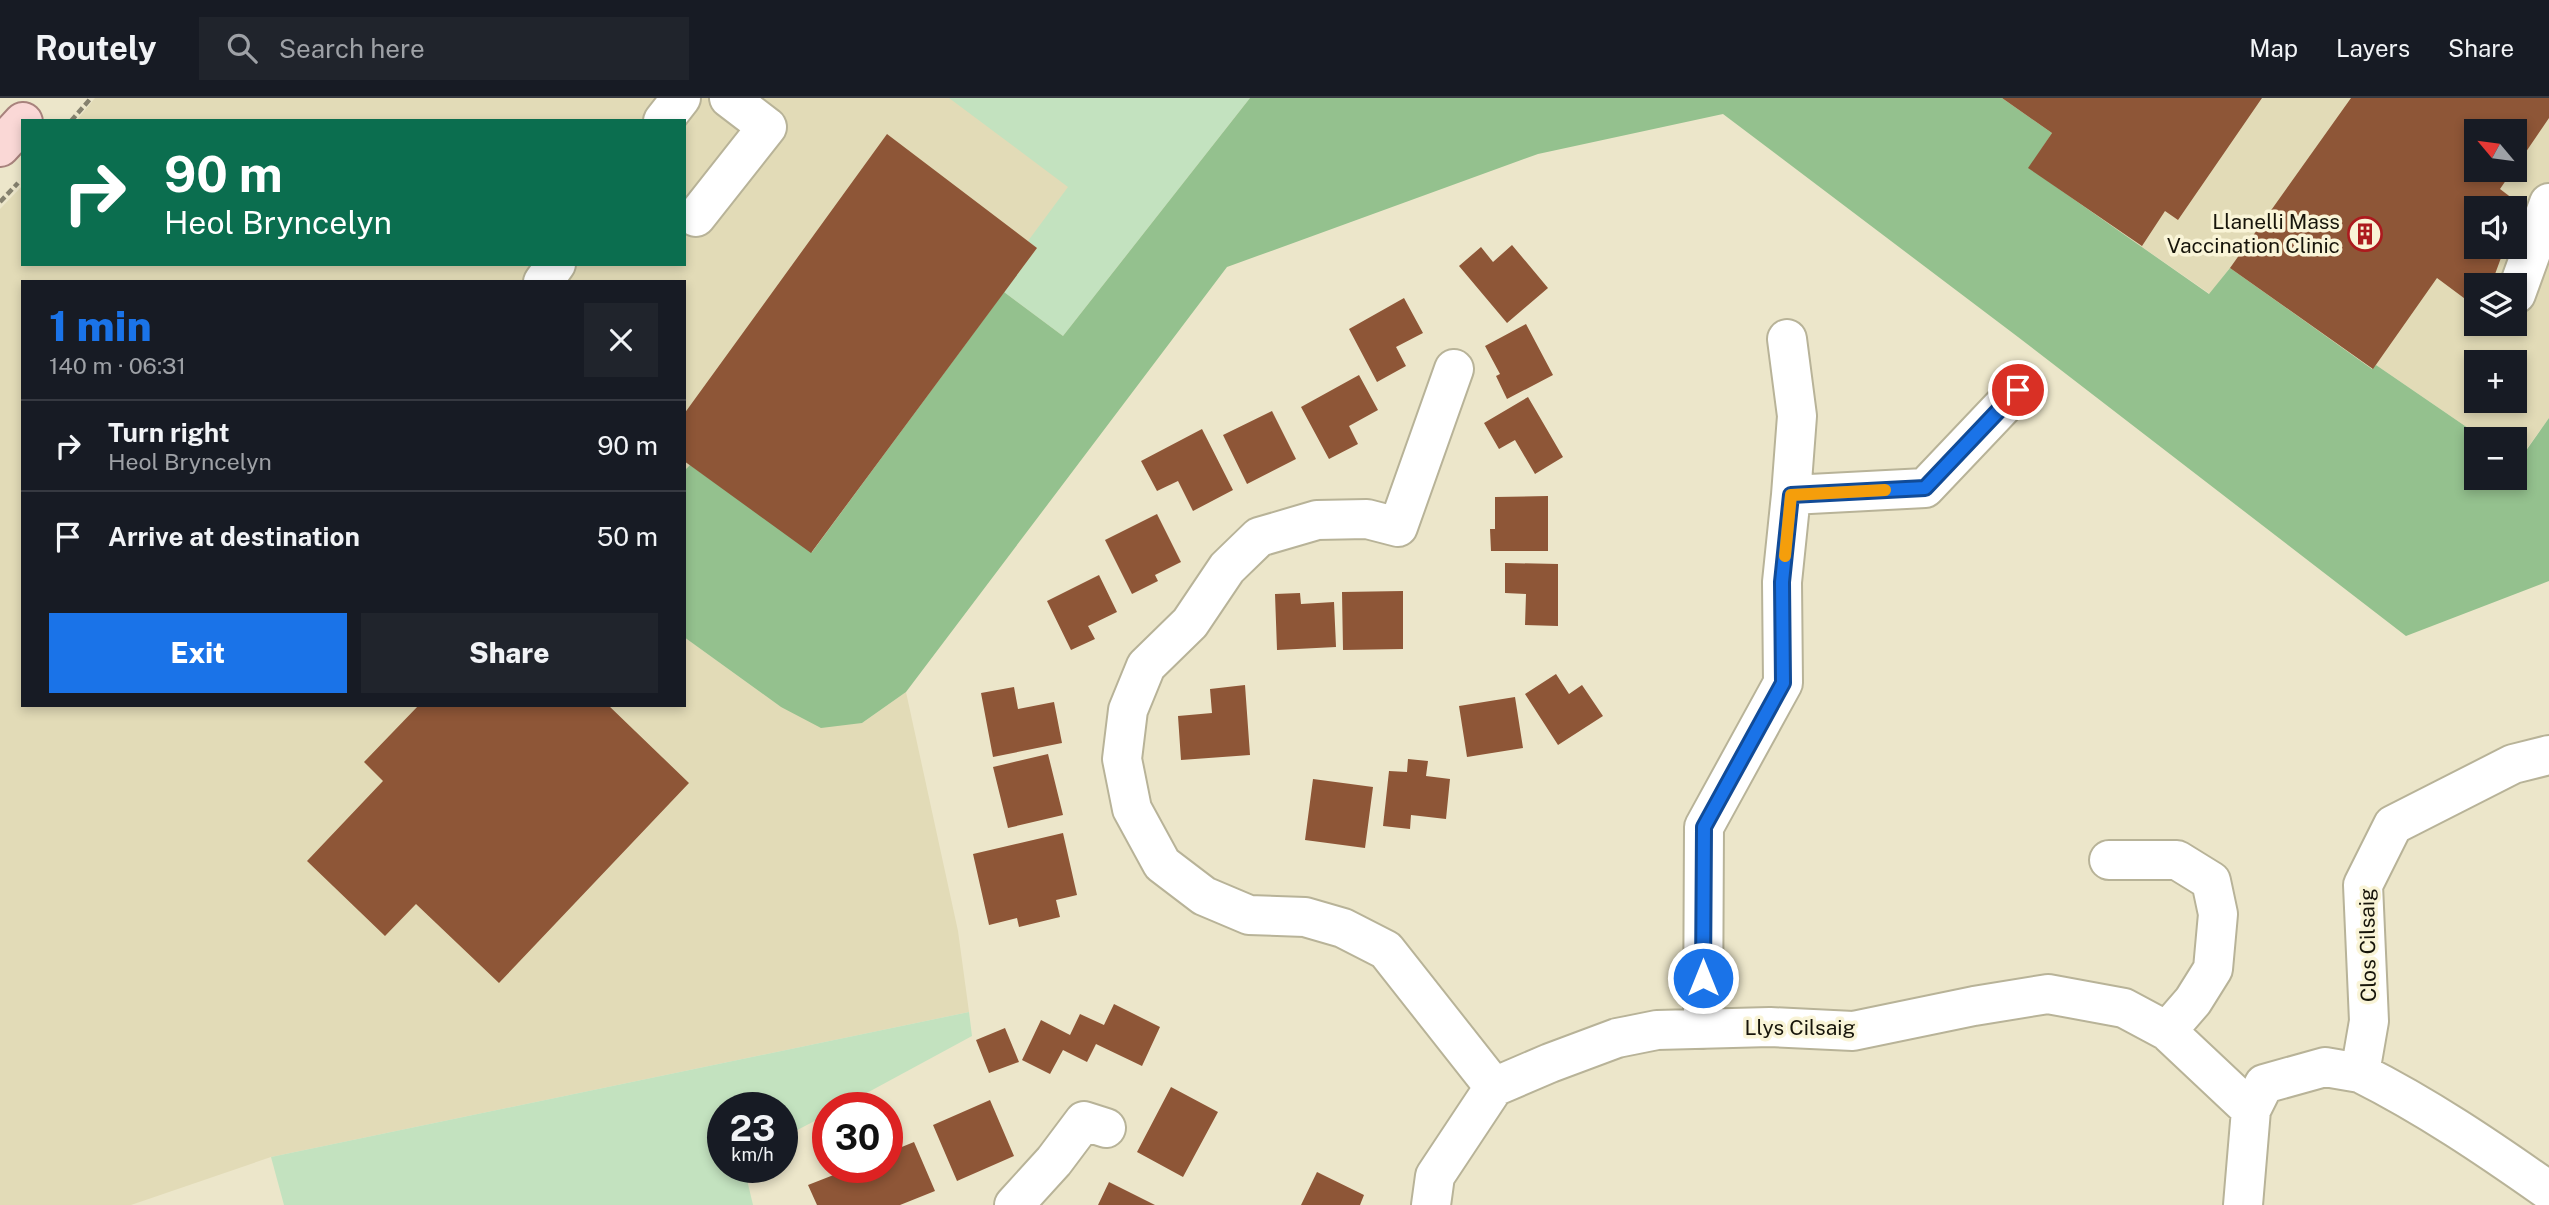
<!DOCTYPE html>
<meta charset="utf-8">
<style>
body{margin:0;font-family:"Public Sans",sans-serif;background:#20242c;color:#f1f3f6;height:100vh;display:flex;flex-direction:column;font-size:26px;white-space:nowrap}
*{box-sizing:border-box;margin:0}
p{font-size:23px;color:#9ea1a6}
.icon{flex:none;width:38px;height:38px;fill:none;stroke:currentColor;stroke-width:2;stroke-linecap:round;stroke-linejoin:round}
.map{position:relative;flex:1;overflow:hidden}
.drawer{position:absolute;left:21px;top:182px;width:665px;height:427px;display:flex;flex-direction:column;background:#171b24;border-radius:0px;box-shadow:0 4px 10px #0003}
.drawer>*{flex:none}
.top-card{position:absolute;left:21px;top:21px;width:665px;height:147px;border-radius:0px;box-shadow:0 4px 10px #0003;background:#0b6e4f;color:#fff;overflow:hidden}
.needle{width:46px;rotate:299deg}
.buttons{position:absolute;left:2464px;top:21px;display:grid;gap:14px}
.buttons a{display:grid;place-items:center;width:63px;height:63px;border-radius:0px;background:#171b24;box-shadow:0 4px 10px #0003;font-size:35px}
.speed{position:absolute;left:707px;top:994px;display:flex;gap:14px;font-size:35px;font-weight:700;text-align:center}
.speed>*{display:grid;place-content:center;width:91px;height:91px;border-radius:50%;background:#171b24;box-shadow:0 4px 10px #0003;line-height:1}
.speed small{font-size:18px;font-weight:400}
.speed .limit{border:10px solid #d22;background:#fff;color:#111}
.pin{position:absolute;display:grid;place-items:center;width:60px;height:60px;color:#fff;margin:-30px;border:4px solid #fff;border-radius:50%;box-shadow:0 2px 7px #0007}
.me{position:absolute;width:77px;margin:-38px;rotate:0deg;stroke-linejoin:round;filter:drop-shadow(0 0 5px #0008)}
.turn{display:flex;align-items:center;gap:24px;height:147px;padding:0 28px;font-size:32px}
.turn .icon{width:91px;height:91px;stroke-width:2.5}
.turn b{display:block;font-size:49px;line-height:60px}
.round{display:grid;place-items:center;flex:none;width:74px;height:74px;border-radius:0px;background:#20242c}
.summary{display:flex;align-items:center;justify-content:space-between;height:119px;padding:0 28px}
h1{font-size:42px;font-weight:800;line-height:52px;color:#1a73e8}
.primary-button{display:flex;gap:14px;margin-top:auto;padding:14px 28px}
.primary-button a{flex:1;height:80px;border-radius:0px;background:#1a73e8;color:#fff;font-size:28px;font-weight:800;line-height:80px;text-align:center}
.primary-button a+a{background:#20242c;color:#f1f3f6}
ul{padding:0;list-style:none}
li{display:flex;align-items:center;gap:21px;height:91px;padding:0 28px;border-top:2px solid #363941}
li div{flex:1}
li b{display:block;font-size:26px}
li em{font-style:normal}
header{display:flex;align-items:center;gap:42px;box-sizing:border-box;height:98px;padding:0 35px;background:#171b24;border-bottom:2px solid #363941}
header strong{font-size:33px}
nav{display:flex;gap:38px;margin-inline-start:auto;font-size:24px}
.search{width:490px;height:63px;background:#20242c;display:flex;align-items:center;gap:18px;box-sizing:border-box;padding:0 24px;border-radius:0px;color:#9ea1a6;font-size:26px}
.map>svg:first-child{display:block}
.built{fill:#e2dbb7;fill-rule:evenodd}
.green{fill:#c3e2bf}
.forest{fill:#94c18e}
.building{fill:#8e5637}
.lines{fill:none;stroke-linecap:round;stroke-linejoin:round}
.minor-casing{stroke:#b8b398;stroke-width:42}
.major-casing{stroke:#a8837d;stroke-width:42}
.path{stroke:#85816e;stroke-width:4.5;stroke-dasharray:7 3.5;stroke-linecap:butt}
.minor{stroke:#fff;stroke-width:38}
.major{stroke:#fad8d6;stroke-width:38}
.route-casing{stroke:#114b97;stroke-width:18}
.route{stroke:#1a73e8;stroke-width:12}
.slow{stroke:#f59e0b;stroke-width:12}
.labels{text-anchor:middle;stroke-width:7;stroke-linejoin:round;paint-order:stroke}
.poi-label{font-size:21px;fill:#17150b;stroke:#f9f4d7;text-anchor:end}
.street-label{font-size:21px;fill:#17150b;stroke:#f9f4d7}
</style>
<header>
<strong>Routely</strong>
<div class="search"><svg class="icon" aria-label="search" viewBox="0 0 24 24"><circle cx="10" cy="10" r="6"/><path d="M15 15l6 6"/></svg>Search here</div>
<nav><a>Map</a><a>Layers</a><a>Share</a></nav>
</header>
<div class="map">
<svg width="2549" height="1107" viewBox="0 0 2549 1107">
<rect width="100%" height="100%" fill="#ece6ca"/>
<path class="built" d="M95 0H1250L1004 195 811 455 690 367 684 373V184H23V607H684V539L781 609 862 625 906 594 958 833 969 914 271 1059 131 1107H0V111L23 87V166H684V23H76Z
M2002 0H2549V320L2517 364 2515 362V341H2484L2376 267 2373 271 2229 171 2210 196 2028 70 2052 35ZM2476 33H2515V72H2476ZM2476 110H2515V149H2476ZM2476 187H2515V226H2476ZM2476 264H2515V303H2476Z"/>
<path class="green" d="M949 0H1250L1063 238 1004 194 1037 150 1028 143 1068 89Z
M969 914 972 938 839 1010H828V1016L782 1040V1010H723V1069H744L753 1107H284L271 1059Z"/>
<path class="forest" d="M1250 0H2002L2052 35 2029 70 2209 196 2230 170 2372 271 2376 267 2484 341H2476V380H2515V362L2518 364 2549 320V483L2406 538 2018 239 1723 16 1538 56 1227 169 906 594 862 625 821 630 781 609 684 539V373L690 367 812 454 1004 194 1063 238Z"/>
<path class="building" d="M2002 0H2262L2178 122 2165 113 2142 148 2028 70 2052 35Z
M2351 0H2549V20L2515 70V33H2476V72H2513L2500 91 2521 107 2515 122V110H2476V149H2505L2491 187H2476V209L2437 180 2373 271 2230 170Z
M887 36 1037 150 811 455 684 363V316Z
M1512 147 1548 190 1507 225 1459 168 1481 149 1493 164Z
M1404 200 1423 235 1396 249 1406 268 1377 284 1349 231Z
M1526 226 1553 277 1507 301 1496 278 1500 276 1485 248Z
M1359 277 1378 312 1349 328 1358 346 1329 361 1301 309Z
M1528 299 1563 359 1535 376 1515 342 1499 351 1484 325Z
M1272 313 1296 361 1247 386 1223 337Z
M1202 331 1233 392 1193 413 1178 383 1157 393 1141 363Z
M1548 398V453H1491L1490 431H1495V399Z
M1157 416 1181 464 1155 477 1158 483 1132 496 1105 442Z
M1505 465 1558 466V528L1525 527 1526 496 1505 495Z
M1099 477 1117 514 1088 528 1095 541 1071 552 1047 503Z
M1403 493V551L1343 552 1342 494Z
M1300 495 1301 506 1334 504 1336 549 1277 552 1275 496Z
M1556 576 1569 596 1582 587 1603 618 1558 647 1525 596Z
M1245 587 1250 657 1181 662 1178 618 1212 615 1210 591Z
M1014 589 1018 611 1054 604 1062 645 993 659 981 595Z
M1515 599 1523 650 1467 659 1459 608Z
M419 607H608L689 685 499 885 416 806 385 838 307 763 383 683 364 664Z
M1048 656 1063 717 1008 730 993 669Z
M1408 661 1428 663 1426 678 1450 681 1446 721 1411 717 1410 731 1383 728 1389 673 1407 674Z
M1313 681 1373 689 1365 750 1305 742Z
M1063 735 1077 797 1056 802 1060 819 1019 829 1017 820 989 827 973 756Z
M1114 906 1160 929 1142 968 1096 946 1087 964 1063 952 1050 976 1022 962 1041 922 1070 937 1080 916 1104 927Z
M1005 930 1019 964 989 975 976 942Z
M1171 989 1218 1014 1183 1079 1137 1054Z
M990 1002 1014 1058 957 1083 933 1027Z
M914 1044 935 1093 900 1107H817L808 1087 854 1069H887V1055Z
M1317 1074 1364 1097 1360 1107H1301Z
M1109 1084 1155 1107H1098Z"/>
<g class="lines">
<g class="minor-casing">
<path id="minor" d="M663 23 681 0
M696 119 767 29 729 0
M543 184 556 166
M2516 196 2549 105
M1787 241 1797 318 1791 397
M1454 271 1398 429 1367 421 1317 422 1259 439 1227 470 1190 525 1146 568 1128 612 1122 661 1132 711 1162 766 1204 798 1249 817 1305 819 1343 830 1386 852 1494 989
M2109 762H2177L2211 783 2218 816 2213 871 2193 903 2167 933
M1703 931 1704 729 1783 585 1782 484 1791 397 1925 390 2018 292
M2360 975C2426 1008 2488 1050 2549 1093
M1014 1107 1054 1063 1084 1023 1106 1030
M1431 1107 1435 1078 1494 989 1550 965 1617 940 1657 932 1770 929 1853 933 1974 908 2048 896 2124 910 2167 933 2251 1012
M2243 1107 2251 1012 2264 986 2325 969 2360 975 2369 923 2363 787 2393 727 2513 666 2549 657"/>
</g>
<g class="major-casing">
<path id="major" d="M0 49 23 24"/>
</g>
<path class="path" d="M71 23 91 0
M0 104 18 85"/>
<use href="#minor" class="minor"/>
<use href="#major" class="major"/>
</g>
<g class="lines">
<g class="route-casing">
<path id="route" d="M1703 880 1704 729 1783 585 1782 484 1791 397 1925 390 2018 292"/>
</g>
<use href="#route" class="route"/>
<path class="slow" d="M1785 458 1791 397 1885 392"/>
</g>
<defs>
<g id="building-ring" transform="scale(1.75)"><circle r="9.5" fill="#f9f4d7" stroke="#ac1a1e" stroke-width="1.5"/><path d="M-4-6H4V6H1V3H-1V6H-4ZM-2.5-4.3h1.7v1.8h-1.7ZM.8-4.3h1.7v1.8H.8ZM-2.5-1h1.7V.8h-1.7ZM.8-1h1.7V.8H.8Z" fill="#ac1a1e"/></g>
</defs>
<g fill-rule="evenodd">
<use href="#building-ring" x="2365" y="136"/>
</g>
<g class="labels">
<g class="poi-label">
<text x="2340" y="131">Llanelli Mass<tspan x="2340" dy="24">Vaccination Clinic</tspan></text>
</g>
<g class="street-label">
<text transform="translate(2368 847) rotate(-91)" y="7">Clos Cilsaig</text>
<text x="1800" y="937">Llys Cilsaig</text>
</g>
</g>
</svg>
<div class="buttons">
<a><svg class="needle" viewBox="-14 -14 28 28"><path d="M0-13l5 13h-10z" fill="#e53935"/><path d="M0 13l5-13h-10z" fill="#9ea1a6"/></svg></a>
<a><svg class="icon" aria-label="sound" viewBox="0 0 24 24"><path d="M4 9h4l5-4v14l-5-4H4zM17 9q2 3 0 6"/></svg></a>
<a><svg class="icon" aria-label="layers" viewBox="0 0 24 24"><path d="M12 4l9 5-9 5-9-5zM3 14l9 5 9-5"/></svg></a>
<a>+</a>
<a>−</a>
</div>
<div class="speed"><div>23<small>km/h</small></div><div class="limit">30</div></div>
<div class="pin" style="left:2018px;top:292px;background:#d93025"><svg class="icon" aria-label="arrive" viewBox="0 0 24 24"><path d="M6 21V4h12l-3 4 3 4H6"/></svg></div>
<svg class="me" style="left:1703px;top:880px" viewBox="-20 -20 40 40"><circle r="17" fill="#1a73e8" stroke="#fff" stroke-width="3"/><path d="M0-11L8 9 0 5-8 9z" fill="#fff"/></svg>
<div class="top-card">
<div class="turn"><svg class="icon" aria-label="right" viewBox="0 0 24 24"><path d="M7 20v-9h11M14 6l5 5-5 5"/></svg><div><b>90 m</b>Heol Bryncelyn</div></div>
</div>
<section class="drawer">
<div class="summary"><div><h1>1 min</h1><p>140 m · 06:31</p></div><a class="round"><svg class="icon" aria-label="close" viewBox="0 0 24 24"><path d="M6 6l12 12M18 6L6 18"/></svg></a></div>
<ul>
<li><svg class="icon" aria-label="right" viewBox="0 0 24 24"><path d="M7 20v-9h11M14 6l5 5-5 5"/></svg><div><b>Turn right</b><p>Heol Bryncelyn</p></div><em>90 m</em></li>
<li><svg class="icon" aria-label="arrive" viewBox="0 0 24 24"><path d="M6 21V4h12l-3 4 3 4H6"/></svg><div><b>Arrive at destination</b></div><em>50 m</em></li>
</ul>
<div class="primary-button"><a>Exit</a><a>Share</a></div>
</section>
</div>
